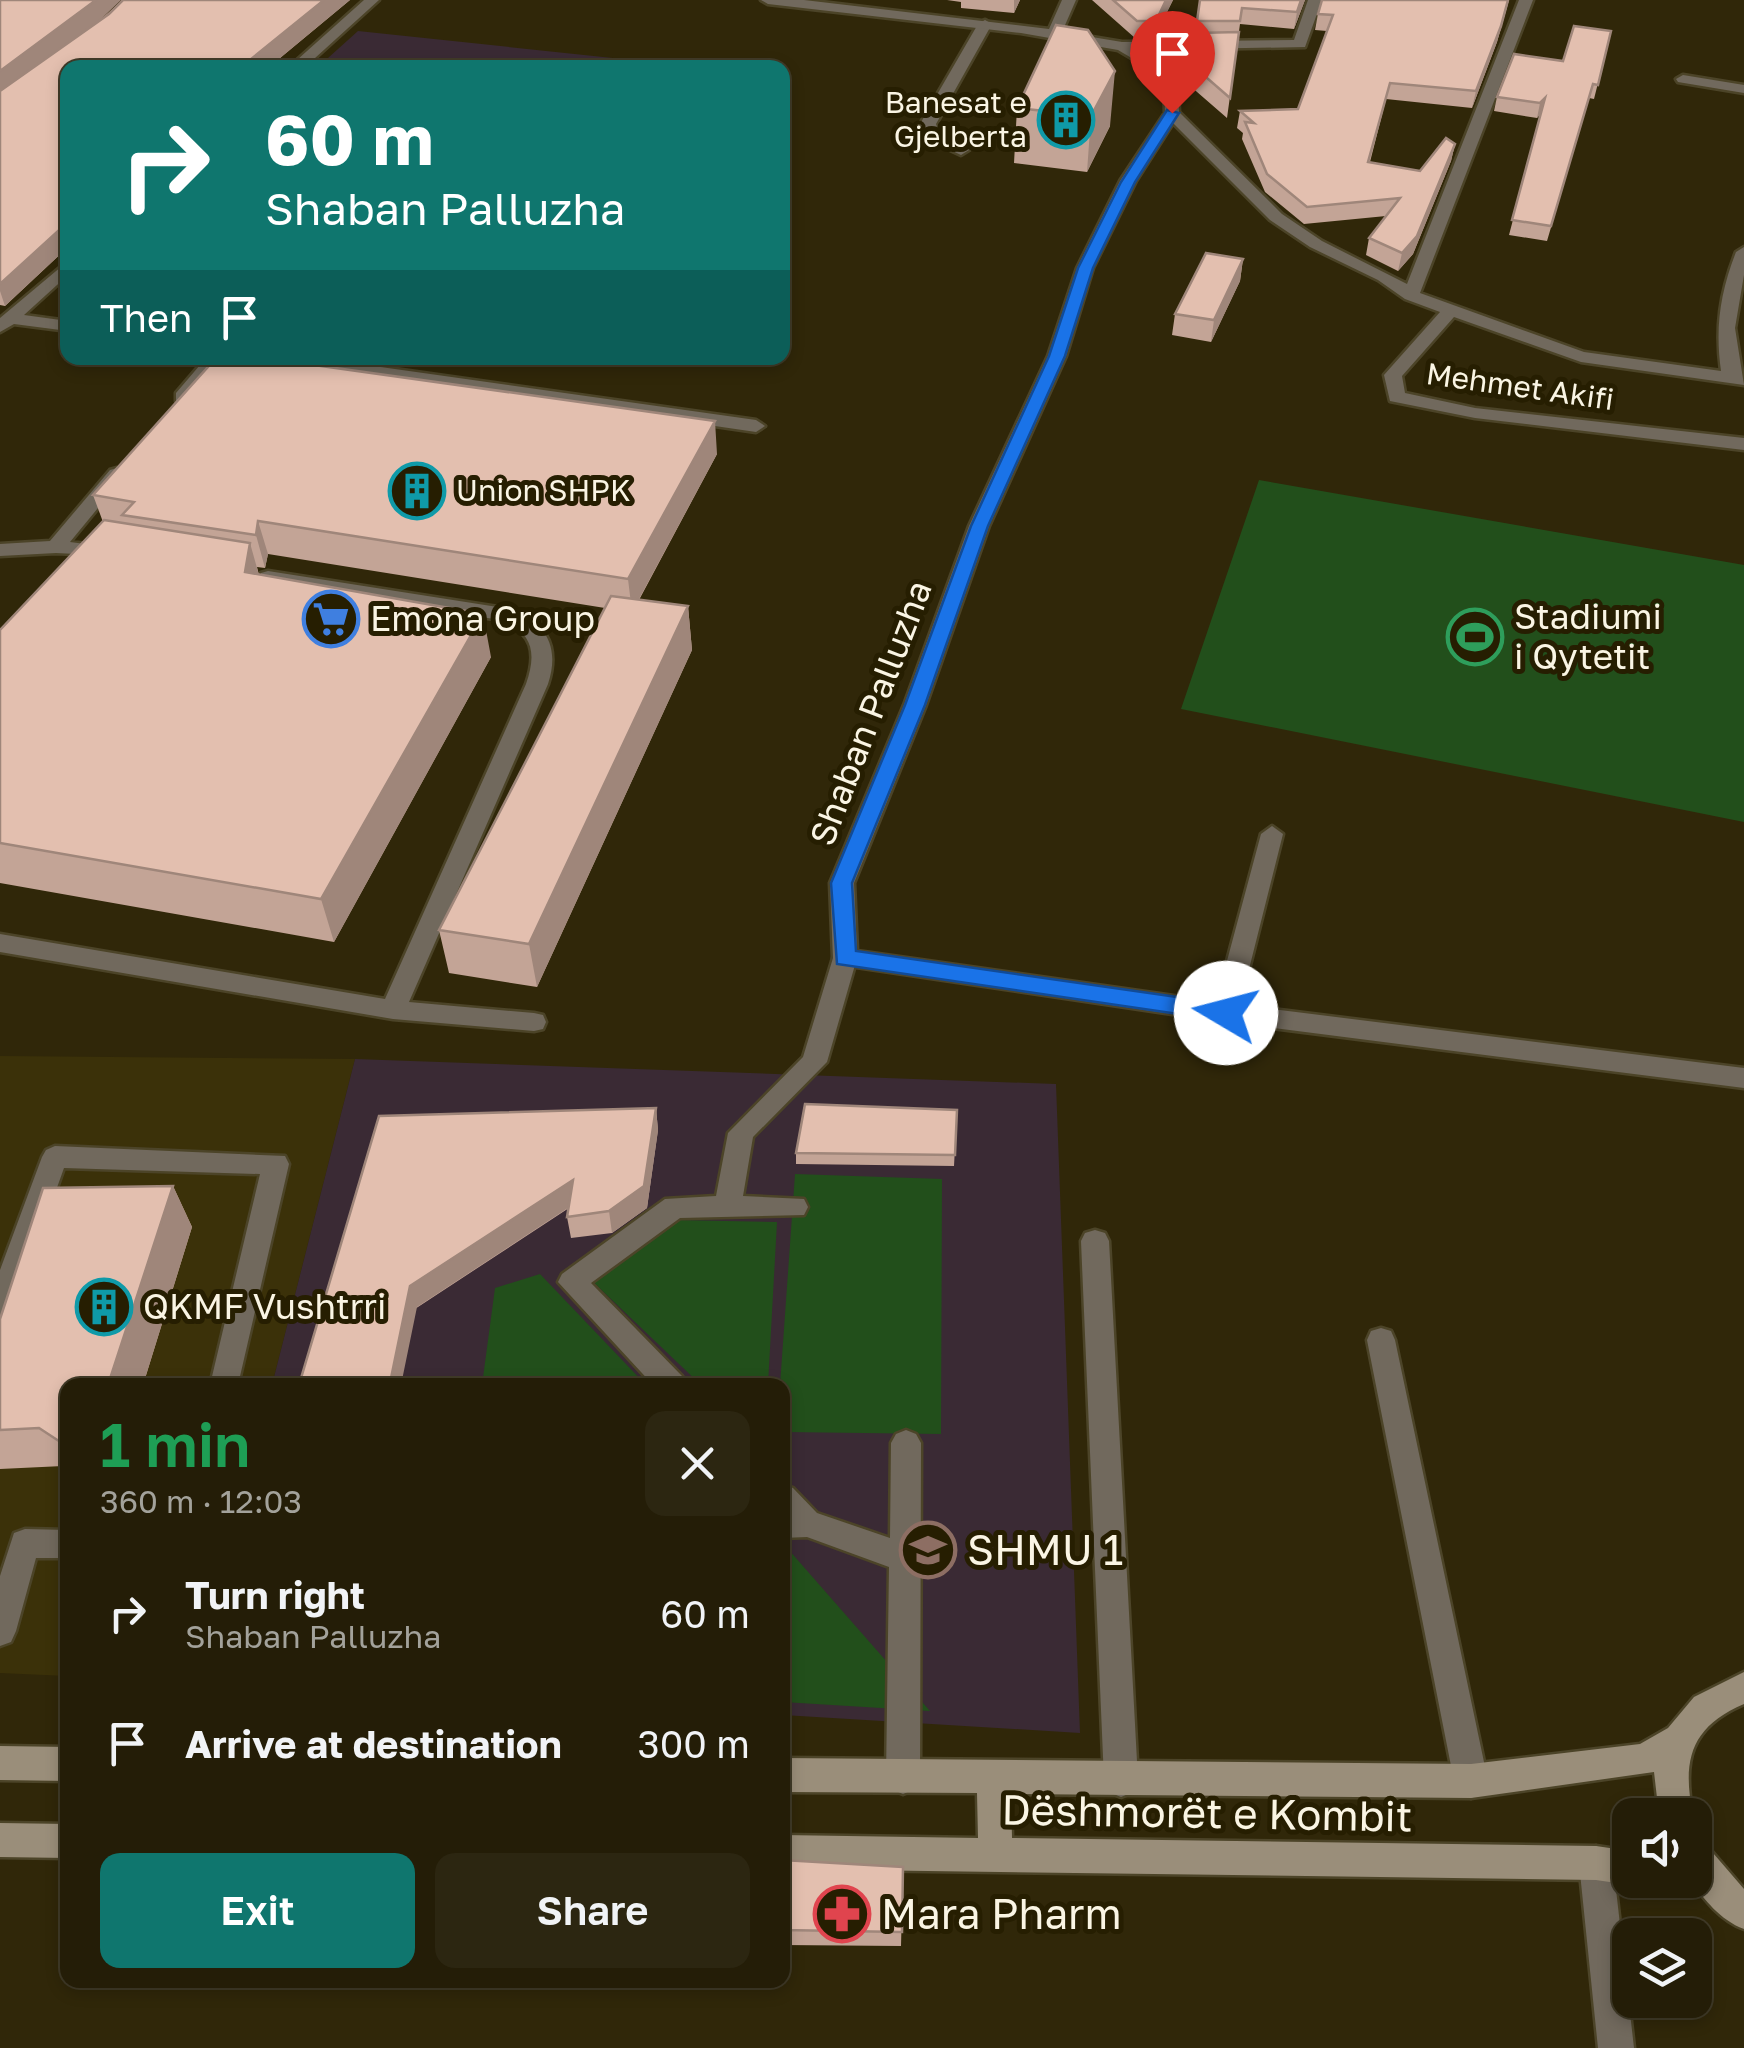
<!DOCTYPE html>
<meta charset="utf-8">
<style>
body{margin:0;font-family:"Golos Text",sans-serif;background:#2c2611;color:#f1f3f6;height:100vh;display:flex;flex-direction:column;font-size:38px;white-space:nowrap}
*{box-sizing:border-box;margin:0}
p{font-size:32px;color:#a3a29b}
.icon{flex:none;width:55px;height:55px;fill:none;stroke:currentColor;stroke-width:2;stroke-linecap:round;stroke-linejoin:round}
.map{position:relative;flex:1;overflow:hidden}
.drawer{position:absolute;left:60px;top:1378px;width:730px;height:610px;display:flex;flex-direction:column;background:#241d07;border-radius:20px;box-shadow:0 5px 15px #0003,0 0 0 2px #413b28}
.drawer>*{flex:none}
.hud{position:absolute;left:60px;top:60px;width:730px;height:305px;border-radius:20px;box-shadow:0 5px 15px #0003,0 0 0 2px #413b28;background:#0f766e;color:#fff;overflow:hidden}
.controls{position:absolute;left:1612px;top:1798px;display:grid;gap:20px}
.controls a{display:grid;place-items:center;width:100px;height:100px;border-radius:20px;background:#241d07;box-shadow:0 5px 15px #0003,0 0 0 2px #413b28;font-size:50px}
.pin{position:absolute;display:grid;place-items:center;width:85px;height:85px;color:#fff;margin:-102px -42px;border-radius:50% 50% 50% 0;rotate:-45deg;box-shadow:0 0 10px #0007}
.pin .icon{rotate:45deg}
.me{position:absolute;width:110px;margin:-55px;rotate:278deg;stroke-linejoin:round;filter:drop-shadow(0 0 8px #0008)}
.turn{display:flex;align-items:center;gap:35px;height:210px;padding:0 40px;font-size:45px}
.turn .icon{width:130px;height:130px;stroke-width:2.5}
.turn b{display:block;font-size:70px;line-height:85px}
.then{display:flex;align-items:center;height:95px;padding:0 40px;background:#0003;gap:20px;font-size:38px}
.round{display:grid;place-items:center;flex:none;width:105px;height:105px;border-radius:20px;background:#2c2611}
.headline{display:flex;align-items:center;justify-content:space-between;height:170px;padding:0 40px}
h1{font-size:60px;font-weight:600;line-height:75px;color:#1e9e55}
.button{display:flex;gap:20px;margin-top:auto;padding:20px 40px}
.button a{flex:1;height:115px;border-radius:20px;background:#0f766e;color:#fff;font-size:40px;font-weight:600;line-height:115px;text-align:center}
.button a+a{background:#2c2611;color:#f1f3f6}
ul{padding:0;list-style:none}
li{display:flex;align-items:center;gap:30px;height:130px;padding:0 40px}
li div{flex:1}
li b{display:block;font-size:38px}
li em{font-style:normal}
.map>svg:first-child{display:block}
.built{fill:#3b3109}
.education{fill:#3a2a34}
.green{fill:#224f1b}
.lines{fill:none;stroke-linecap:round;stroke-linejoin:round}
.lane-casing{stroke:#4c4428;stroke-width:5}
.street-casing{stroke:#4c4428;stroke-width:5}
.secondary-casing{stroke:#4c4428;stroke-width:5}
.lane{fill:#71695d;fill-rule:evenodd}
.street{fill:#71695d;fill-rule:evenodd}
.secondary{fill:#9a8e7a;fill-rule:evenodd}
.wall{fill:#c3a496}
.shaded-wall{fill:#9f867a}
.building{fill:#e3bfaf;stroke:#9f867a;stroke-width:2.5}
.route{fill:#1a73e8;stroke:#114b97;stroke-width:2.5}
.labels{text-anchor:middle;stroke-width:10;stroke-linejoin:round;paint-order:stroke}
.far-poi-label{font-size:30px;fill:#faf5e4;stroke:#261e01;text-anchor:end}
.far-street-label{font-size:30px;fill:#faf5e4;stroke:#261e01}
.poi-label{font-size:35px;fill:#faf5e4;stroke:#261e01;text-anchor:start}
.street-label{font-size:35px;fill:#faf5e4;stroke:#261e01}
.near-poi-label{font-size:42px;fill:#faf5e4;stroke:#261e01;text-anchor:start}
.near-street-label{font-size:42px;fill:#faf5e4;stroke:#261e01}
</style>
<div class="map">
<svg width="1744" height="2048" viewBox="0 0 1744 2048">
<rect width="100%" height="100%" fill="#302709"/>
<path class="built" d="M0 1056 355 1059 272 1385H68L67 1676 0 1673Z"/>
<path class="education" d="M358 31 698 67H318Z
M355 1059 1056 1084 1080 1733 783 1715 782 1385H272Z"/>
<path class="green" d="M1259 480 1744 565V822L1181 709Z
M795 1174 942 1179 941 1434 783 1432 780 1385Z
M676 1220 777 1222 768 1385H701L590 1279Z
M540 1274 646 1385H482L495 1288Z
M782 1549H788L930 1711 783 1702Z"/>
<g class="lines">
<g class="lane-casing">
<path id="lane" d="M985 20 992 24 936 124 940 134 966 147 969 150 961 155 929 140 920 124 978 24Z
M206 358H224L188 401H176V393Z
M117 468 126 474 70 542 117 548V556L56 553 0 556V544L50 541 110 470Z
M268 571 504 608C544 619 561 644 548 684L409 1002 534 1013 543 1015 546 1022 543 1029 534 1031 393 1019 0 952V934L385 999 526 684C537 653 533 632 500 620L261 581V573Z
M845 949 857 958 827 1062 753 1137 743 1196 804 1199 808 1207 804 1215 680 1218 591 1283 682 1376 686 1385H653L558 1282 562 1274 665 1199 716 1196 728 1133 803 1057 833 958Z
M55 1146 285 1156 289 1164 238 1385H210L260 1174 64 1168 14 1308 10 1316 0 1320V1270L42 1157 46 1150Z
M906 1430 916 1434 921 1443 920 1777 915 1789 903 1794 891 1789 886 1777 889 1567 807 1537 782 1538V1484L793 1488 817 1513 890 1538 891 1443 896 1434Z
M25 1529 68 1530V1558H36L16 1631 11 1642 0 1646V1576L14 1533Z"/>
</g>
<g class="street-casing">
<path id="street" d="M364 0H379L304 68H288Z
M761 0H804L1049 29 1062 0H1076L1062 32 1122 42 1294 40 1308 0H1322L1305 47 1139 50C1170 69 1178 75 1179 112L1282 214 1322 241 1407 284 1519 0H1533L1420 293 1584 352 1721 371C1715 328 1720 293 1736 252L1744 247V275L1735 328 1744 385 1581 362 1454 317 1402 376 1405 393 1475 408 1744 438V450L1475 418 1390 401 1384 375 1440 312 1405 299 1378 280 1310 247 1270 220 1173 123 1136 181 1093 268 1066 356 989 526 926 705 854 883 857 951 1216 1002 1261 834 1272 826 1283 834 1240 1005 1744 1068V1088L1226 1022 836 964 833 958 830 883 904 705 969 526 1048 356 1077 268 1120 181 1165 113 1164 85 1152 70 1118 50 1021 33 768 4Z
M1683 75 1744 85V93L1678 82 1676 79Z
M68 261V275L24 315 68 321V331L14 324 0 332V318Z
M275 358H317L756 420 765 426 756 432 284 363Z
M1095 1230 1105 1233 1109 1241 1138 1780 1133 1792 1121 1797 1109 1792 1104 1780 1081 1241 1085 1233Z
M1381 1328 1391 1331 1395 1340 1488 1781 1483 1793 1471 1798 1459 1793 1454 1781 1367 1340 1371 1331Z
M1596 1846 1608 1851 1613 1863 1634 2048H1598L1579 1863 1584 1851Z"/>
</g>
<g class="secondary-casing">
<path id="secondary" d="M1744 1672V1704C1690 1727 1682 1761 1693 1815H1659L1654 1772 1471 1798 1011 1794 1012 1838 1596 1846 1630 1851V1880H1642L1630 1885 1596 1880 782 1869V1835L978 1838 977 1793 782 1792V1758L1471 1764 1640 1744 1668 1728 1694 1697Z
M0 1746 68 1747V1781L0 1780Z
M0 1823 68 1824V1858L0 1857Z
M1695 1841 1707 1846 1744 1889V1929C1720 1920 1705 1900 1690 1880H1695Z"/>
</g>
<use href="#lane" class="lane"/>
<use href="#street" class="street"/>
<use href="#secondary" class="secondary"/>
</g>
<path class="wall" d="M0 0 100 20 123 0H350L268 68H68V247L5 306 0 305Z
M947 0H1020L1014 13 961 8V2Z
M1092 0H1173L1154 38H1135Z
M1200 0H1305L1294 29 1240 24 1227 118 1189 85Z
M1509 0 1497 42 1472 108 1386 99 1370 162 1420 171 1455 144 1451 161 1413 254 1398 271 1366 255 1369 238 1386 216 1304 224 1265 192 1242 139 1243 133 1237 128 1240 111 1298 109 1327 31 1315 30 1318 14Z
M1056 25 1110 126 1087 172 1014 163 1017 108Z
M1611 31 1594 99 1589 98 1547 241 1509 235 1541 113 1537 118 1494 111 1497 97 1563 61Z
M1243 259 1240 281 1211 342 1172 335 1175 314Z
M717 454 639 600 688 606 692 650 537 987 449 973 439 930 605 608 268 554 265 568 257 567 259 575 491 657 334 942 0 883V630L103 522 93 495Z
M656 1108 658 1130 647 1208 612 1233 571 1238 567 1217 569 1208 299 1385Z
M957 1110 954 1166 796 1164V1153Z
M173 1186 192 1227 143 1385H68V1469L63 1466 0 1469V1319Z
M782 1860 903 1867 901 1946 782 1945Z"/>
<path class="shaded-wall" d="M96 0H121L100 20 0 94V71Z
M324 0H350L268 68H245V64Z
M1014 0H1020L1014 13Z
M1166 0H1173L1154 38 1156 21Z
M1301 0H1305L1294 29 1297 12Z
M1509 0 1497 42 1472 108 1476 91Z
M1115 71 1110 126 1087 172 1091 116Z
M1545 98 1542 112 1537 118 1540 103Z
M1455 144 1451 161 1413 254 1398 271 1402 253Z
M68 222V247L5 306 0 291V284Z
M1243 259 1240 281 1211 342 1214 320Z
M715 421 717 454 632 612 628 579Z
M258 521 268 554 265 568 256 535Z
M250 543 262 586 245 572Z
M688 606 692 650 537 987 529 944Z
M483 614 491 657 334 942 321 899Z
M656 1108 658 1130 647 1208 612 1233 609 1211Z
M573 1180 577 1202 417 1307 401 1385 390 1383 410 1286Z
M173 1186 192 1227 143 1385H108Z"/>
<path class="building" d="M0 0H96L0 71Z
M123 0H324L245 64 252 65 249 68H68V222L0 284V91L109 14Z
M1113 0H1166L1156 21H1137Z
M1200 0H1301L1297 12 1242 8 1240 21H1197Z
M1322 0H1508L1501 26 1476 91 1390 83 1368 162 1420 171 1446 138 1455 144 1417 236 1402 253 1369 238 1400 198 1307 207 1267 174 1245 122 1254 123 1240 111 1298 109 1333 15 1318 14Z
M1056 25 1088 30 1115 71 1091 116 1017 108Z
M1574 26 1611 31 1598 85 1593 84 1551 226 1512 220 1545 98 1540 103 1497 97 1514 54 1563 61Z
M1239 32 1230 98 1192 65 1196 33Z
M1206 253 1243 259 1214 320 1175 314Z
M216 358H264L715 421 628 579 258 521 256 535 122 515 134 502 93 495Z
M104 520 250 543 245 572 483 614 321 899 0 843V630Z
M611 596 688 606 529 944 439 930Z
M805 1104 957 1110 955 1155 796 1153Z
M656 1108 644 1186 609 1211 567 1217 573 1180 410 1286 390 1383 442 1382 441 1385H299L379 1116Z
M173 1186 108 1385H68V1447L39 1428 0 1430V1319L43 1188Z
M782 1860 903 1867 902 1932 782 1930Z"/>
<path class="route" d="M1167 110 1179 113 1135 182 1093 268 1065 356 988 526 925 705 852 883 856 951 1226 1004 1237 1013 1226 1021 837 964 831 883 905 705 971 526 1049 356 1078 268 1121 182Z"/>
<defs>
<g id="building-ring" transform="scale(2.875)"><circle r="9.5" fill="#261e01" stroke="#0f9aa8" stroke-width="1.5"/><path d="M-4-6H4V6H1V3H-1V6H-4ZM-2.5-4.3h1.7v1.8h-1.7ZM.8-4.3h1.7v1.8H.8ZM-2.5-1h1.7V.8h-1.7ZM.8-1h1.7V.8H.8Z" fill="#0f9aa8"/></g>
<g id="supermarket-ring" transform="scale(2.875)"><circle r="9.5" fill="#261e01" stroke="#3f7fe0" stroke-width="1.5"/><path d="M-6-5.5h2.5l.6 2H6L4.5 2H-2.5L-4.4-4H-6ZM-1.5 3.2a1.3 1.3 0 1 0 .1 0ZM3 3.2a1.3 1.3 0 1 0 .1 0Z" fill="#3f7fe0"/></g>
<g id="stadium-ring" transform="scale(2.875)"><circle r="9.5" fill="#261e01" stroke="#2e9e5b" stroke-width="1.5"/><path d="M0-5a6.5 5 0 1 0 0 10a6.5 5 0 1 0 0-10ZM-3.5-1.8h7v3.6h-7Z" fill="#2e9e5b"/></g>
<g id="school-ring" transform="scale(2.875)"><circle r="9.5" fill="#261e01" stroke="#8d6e63" stroke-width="1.5"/><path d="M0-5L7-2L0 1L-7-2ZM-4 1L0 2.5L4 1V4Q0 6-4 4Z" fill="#8d6e63"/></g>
<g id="pharmacy-ring" transform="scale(2.875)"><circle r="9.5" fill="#261e01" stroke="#e0444e" stroke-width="1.5"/><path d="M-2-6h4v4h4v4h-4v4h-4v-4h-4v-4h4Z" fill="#e0444e"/></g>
</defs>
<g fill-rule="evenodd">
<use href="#building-ring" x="1066" y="120"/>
<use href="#building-ring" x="417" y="491"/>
<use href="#supermarket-ring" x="331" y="619"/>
<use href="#stadium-ring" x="1475" y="637"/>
<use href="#building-ring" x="104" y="1307"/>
<use href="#school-ring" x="928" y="1550"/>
<use href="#pharmacy-ring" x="842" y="1914"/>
</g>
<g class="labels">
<g class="far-poi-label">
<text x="1027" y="113">Banesat e<tspan x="1027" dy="34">Gjelberta</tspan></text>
<text x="456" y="501" text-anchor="start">Union SHPK</text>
</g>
<g class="far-street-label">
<text transform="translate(1520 387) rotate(8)" y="10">Mehmet Akifi</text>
</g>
<g class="poi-label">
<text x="1514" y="629">Stadiumi<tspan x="1514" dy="40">i Qytetit</tspan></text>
<text x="370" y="631">Emona Group</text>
<text x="143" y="1319">QKMF Vushtrri</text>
</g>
<g class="street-label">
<text transform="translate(871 713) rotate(-69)" y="12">Shaban Palluzha</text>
</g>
<g class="near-poi-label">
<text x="967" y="1565">SHMU 1</text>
<text x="881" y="1929">Mara Pharm</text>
</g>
<g class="near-street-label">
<text transform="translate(1207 1813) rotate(1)" y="15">Dëshmorët e Kombit</text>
</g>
</g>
</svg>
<div class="controls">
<a><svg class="icon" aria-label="sound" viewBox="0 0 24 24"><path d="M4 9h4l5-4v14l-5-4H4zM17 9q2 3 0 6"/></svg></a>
<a><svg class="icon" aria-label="layers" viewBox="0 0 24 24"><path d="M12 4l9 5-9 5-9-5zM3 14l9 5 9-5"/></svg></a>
</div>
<div class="pin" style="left:1172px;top:113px;background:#d93025"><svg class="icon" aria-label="arrive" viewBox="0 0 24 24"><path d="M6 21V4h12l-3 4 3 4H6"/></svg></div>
<svg class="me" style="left:1226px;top:1013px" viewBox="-20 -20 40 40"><circle r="19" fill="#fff"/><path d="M0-13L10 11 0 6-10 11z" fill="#1a73e8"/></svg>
<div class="hud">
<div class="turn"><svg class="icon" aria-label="right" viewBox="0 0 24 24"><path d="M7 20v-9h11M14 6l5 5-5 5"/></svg><div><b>60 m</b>Shaban Palluzha</div></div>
<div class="then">Then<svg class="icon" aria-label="arrive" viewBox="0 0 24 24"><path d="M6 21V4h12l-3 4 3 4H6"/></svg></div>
</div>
<section class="drawer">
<div class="headline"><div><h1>1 min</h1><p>360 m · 12:03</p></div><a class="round"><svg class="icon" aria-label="close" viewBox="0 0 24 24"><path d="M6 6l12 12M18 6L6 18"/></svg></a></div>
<ul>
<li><svg class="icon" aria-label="right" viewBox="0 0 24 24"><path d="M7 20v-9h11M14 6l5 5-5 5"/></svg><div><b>Turn right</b><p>Shaban Palluzha</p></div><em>60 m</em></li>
<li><svg class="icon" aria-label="arrive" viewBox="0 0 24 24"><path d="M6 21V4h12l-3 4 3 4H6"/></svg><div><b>Arrive at destination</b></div><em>300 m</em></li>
</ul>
<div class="button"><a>Exit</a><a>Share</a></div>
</section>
</div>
